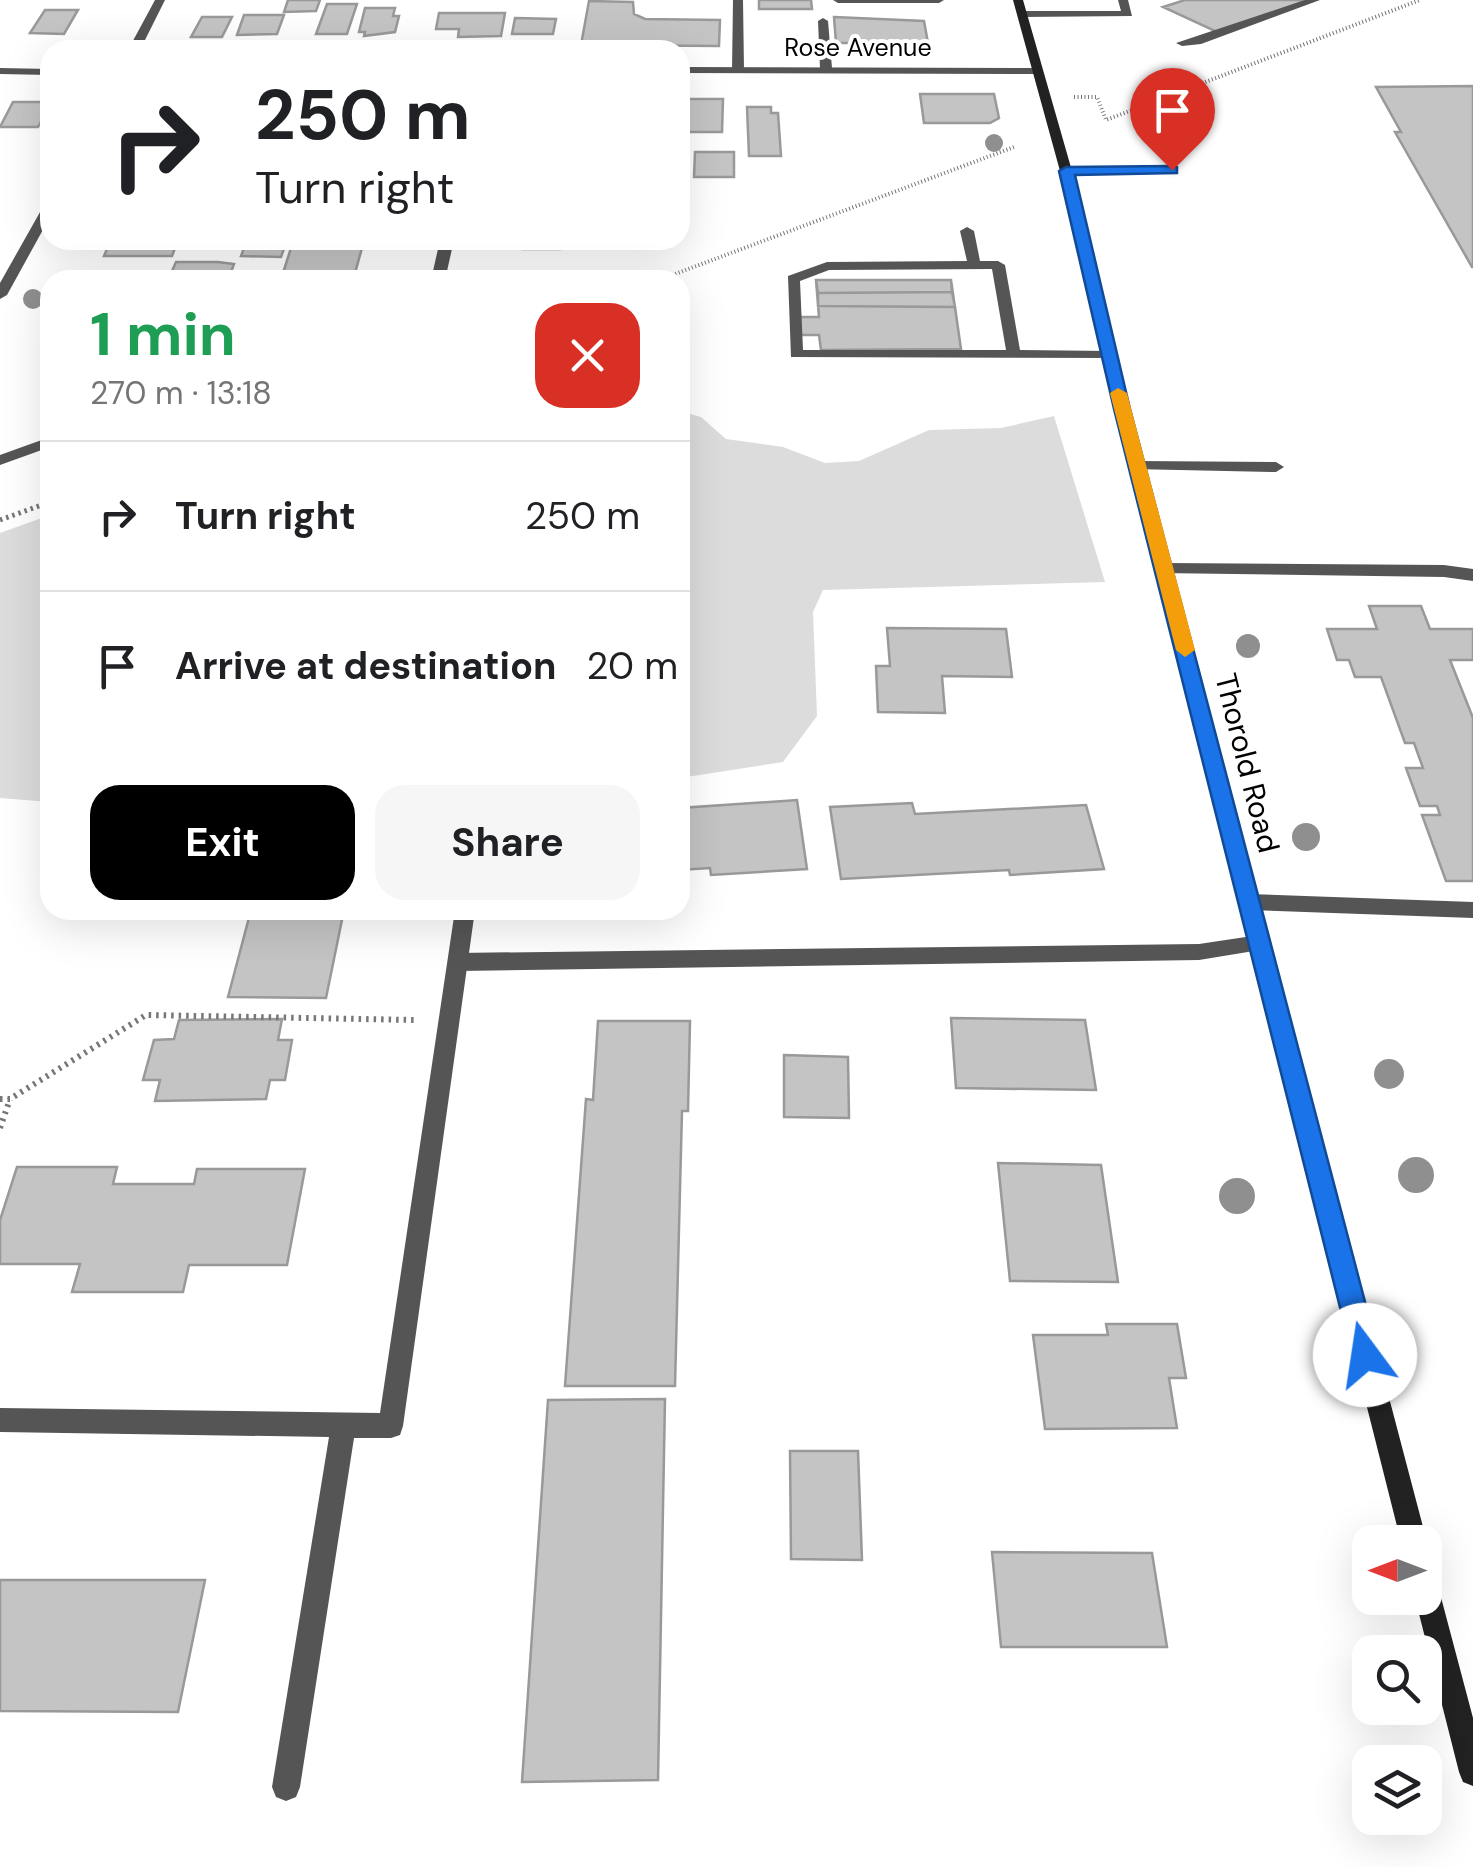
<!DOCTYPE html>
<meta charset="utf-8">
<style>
body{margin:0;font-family:"DM Sans",sans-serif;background:#f6f6f6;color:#202124;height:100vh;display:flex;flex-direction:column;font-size:38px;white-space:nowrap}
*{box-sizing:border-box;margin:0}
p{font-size:32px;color:#757577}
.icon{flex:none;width:55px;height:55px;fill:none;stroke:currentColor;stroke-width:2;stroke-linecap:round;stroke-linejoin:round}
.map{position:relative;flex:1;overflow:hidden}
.sheet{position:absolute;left:40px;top:270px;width:650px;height:650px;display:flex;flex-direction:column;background:#fff;border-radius:30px;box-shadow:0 10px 40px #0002}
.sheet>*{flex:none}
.guide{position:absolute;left:40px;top:40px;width:650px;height:210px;border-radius:30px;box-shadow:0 10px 40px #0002;background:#fff;color:#202124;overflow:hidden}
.needle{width:65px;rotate:270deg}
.buttons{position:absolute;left:1352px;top:1525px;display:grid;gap:20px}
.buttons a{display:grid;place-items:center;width:90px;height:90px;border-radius:20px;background:#fff;box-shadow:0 10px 40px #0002;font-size:50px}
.pin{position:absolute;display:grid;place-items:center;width:85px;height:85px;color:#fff;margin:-102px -42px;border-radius:50% 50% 50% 0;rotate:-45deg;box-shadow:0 0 10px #0007}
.pin .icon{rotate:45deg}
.me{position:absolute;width:110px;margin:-55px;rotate:346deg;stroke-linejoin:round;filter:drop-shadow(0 0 8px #0008)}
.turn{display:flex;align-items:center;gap:35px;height:210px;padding:0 50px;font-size:45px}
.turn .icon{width:130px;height:130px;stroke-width:2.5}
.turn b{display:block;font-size:70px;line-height:85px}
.round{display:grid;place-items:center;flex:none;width:105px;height:105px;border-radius:30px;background:#f6f6f6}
.overview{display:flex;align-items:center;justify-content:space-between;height:170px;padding:0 50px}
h1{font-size:60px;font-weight:700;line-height:75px;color:#1e9e55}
.primary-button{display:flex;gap:20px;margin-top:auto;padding:20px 50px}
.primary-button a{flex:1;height:115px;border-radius:30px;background:#000;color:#fff;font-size:40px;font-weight:700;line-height:115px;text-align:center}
.primary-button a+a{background:#f6f6f6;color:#202124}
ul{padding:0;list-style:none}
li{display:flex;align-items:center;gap:30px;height:150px;padding:0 50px;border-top:2px solid #e0e0e0}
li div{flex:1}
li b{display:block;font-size:38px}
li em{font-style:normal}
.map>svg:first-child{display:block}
.green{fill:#dcdcdc}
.building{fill:#c4c4c4;stroke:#999;stroke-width:2.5}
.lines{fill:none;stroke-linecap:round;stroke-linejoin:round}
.path-far2{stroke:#777;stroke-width:4;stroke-dasharray:1 2.5;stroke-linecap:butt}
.path-far1{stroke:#777;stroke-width:5;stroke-dasharray:2.5 4;stroke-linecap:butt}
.path{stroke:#777;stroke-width:6;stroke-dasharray:2.5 5;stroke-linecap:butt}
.lane{fill:#555;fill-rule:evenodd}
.street{fill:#555;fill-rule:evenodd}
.secondary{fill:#222;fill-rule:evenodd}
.tree{fill:#8f8f8f}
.route{fill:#1a73e8;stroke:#114b97;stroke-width:2.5}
.slow{fill:#f59e0b}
.labels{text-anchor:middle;stroke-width:8;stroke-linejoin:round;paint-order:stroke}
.far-street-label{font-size:25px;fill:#000;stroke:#fff}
.street-label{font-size:30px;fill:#000;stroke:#fff}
</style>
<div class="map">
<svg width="1473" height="1867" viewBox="0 0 1473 1867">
<rect width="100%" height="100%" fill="#fff"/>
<path class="green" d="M680 411 701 417 726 439 783 447 825 463 859 461 929 430 1001 428 1054 416 1105 582 823 590 813 612 817 716 783 762 680 778Z
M50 515V802L0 798V533Z"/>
<path class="building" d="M288 0H320L316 11 284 12Z
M759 0H811L812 9H759Z
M1185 0H1308L1217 32 1163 7Z
M589 1 633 2 634 14 645 19 720 20 719 46 581 45Z
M327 4H357L347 34H316Z
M365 8H395L393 16H399L395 32 364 36 365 32H359Z
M45 10H78L64 34 30 33Z
M439 13H505L501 36 458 37 459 29H436Z
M244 15H284L277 34 237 35Z
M202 17H232L222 37H191Z
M834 17 924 21 928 43H836Z
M515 18 556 19 553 34H512Z
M1473 86V267H1472L1395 132H1401L1376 87Z
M920 94H994L999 118 990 123H924Z
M683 99H723L722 132H681Z
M13 102H50V107L38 127H0Z
M747 107H771V113H778L781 156H749Z
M695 152H734V177H694Z
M111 240H178L172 256H104Z
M247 240H287L281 257 241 256Z
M525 240H561L560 249H523Z
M291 248H362L355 273H283Z
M176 262H218L234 264 228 280H168Z
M816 280H951L961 349 821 350 819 335H800V317H819Z
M816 280H951L952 292 818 293Z
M952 292 955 307 818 306V293Z
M818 306 955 307 961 349 821 350 819 335H800V317H819Z
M1369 606H1421L1430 629H1473V660H1450L1473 718V881H1446L1422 815H1440L1437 806H1420L1406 768H1423L1414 743H1405L1381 677H1355L1349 660H1337L1327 629H1377Z
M887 628 1006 629 1012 677 942 676 945 713 878 712 876 666H890Z
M797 800 807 869 711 875 710 868 680 870V808Z
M912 803 915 814 1086 805 1104 869 1010 875 1009 870 841 879 830 807Z
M251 910H344L326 998 228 997Z
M951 1018 1085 1020 1096 1090 956 1088Z
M282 1019 278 1040H292L285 1080H270L266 1099 155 1101 160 1080H143L154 1040 174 1039 179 1020Z
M598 1021H690L688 1111H682L675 1386H565L586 1099 593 1100Z
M784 1055 848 1057 849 1118 784 1117Z
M998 1163 1101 1165 1118 1282 1010 1281Z
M17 1167H117L113 1184H194L197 1169H305L287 1265H189L183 1292H72L80 1264H0V1220Z
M1106 1324H1177L1186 1378H1169L1177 1428 1045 1429 1033 1335H1108Z
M665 1399 658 1780 522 1782 548 1400Z
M790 1451H858L862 1560 791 1559Z
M992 1552 1152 1553 1167 1647H1001Z
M0 1580H205L178 1712 0 1711Z"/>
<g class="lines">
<path class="path-far2" d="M1074 97H1097L1106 120 1420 0
M659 280 1014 147"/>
<path class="path-far1" d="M0 520 50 502"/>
<path class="path" d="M0 1099H10L146 1015 415 1020
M0 1128 10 1099"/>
<path class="lane" d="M733 0H743L744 70 738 73 732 70Z
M833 0H944L939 3H838Z
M1118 0H1128L1132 16 1022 17 1017 14 1022 11H1121Z
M1305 0H1320L1201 44 1182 46 1176 43Z
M823 18 828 21 832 68 826 71 820 68 818 21Z
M1172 166 1178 170 1176 173 1066 175 1060 171 1066 167Z
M967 227 974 231 980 261H998L1005 265 1020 350 1110 351 1115 352V358L791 357 788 276 827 262 967 261 960 231ZM992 269 1006 350H803L800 281 829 270Z
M1137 461 1276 462 1284 467 1276 472 1132 469 1129 466Z
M1165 563 1444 565 1473 569V581L1444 577 1159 573 1157 569Z
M1248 894 1473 902V918L1248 910 1241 908 1238 902 1241 896Z
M1259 935 1266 937 1269 943 1266 949 1199 960 458 971 451 968 448 962 451 956 458 953 1199 944Z"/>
<path class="street" d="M155 0H165L140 50H128Z
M680 67 1036 68 1042 71 1036 74 680 73Z
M0 68 50 69V75L0 74Z
M50 201V217L7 295 0 299V283L44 205Z
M440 240H454L445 280H431Z
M50 437V447L0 465V455Z
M455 910H475L403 1426 400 1435 391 1438H354L300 1787 296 1797 286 1801 276 1797 272 1787 329 1437 0 1432V1408L380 1413Z"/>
<path class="secondary" d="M1013 0H1023L1072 171 1129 409 1427 1542 1425 1547V1542H1401L1115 409 1060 171Z
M1425 1573 1434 1577 1438 1586 1473 1718V1786L1463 1782 1459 1772 1415 1598H1425Z"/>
</g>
<g class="tree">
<circle cx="994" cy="143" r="9"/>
<circle cx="33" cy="299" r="10"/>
<circle cx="1248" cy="646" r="12"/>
<circle cx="1306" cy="837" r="14"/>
<circle cx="1389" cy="1074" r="15"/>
<circle cx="1416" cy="1175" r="18"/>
<circle cx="1237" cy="1196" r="18"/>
</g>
<path class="route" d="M1172 166 1177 167V173L1075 175 1130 409 1379 1355 1375 1365 1365 1369 1356 1365 1352 1355 1114 409 1059 171 1066 167Z"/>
<path class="slow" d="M1118 388 1127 393 1195 650 1185 657 1176 650 1110 393Z"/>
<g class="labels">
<g class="far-street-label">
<text x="858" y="56">Rose Avenue</text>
</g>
<g class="street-label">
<text transform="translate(1247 763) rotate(76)" y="10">Thorold Road</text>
</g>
</g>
</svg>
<div class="buttons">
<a><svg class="needle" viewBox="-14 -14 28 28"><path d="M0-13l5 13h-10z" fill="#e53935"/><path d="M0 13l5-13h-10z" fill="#757577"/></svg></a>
<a><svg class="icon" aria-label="search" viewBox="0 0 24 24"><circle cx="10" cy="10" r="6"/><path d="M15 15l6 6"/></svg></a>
<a><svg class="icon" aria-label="layers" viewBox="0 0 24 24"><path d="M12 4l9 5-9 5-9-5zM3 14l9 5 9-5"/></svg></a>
</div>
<div class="pin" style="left:1172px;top:170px;background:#d93025"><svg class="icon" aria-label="arrive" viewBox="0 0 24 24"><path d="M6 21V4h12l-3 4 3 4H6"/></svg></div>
<svg class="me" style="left:1365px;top:1355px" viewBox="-20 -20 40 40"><circle r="19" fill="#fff"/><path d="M0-13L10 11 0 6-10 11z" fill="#1a73e8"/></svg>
<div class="guide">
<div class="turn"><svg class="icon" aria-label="right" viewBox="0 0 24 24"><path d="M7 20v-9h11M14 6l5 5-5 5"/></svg><div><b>250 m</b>Turn right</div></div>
</div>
<section class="sheet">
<div class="overview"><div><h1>1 min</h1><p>270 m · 13:18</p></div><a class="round" style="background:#d93025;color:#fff"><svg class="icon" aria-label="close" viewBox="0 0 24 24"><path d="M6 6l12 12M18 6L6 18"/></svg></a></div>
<ul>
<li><svg class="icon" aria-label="right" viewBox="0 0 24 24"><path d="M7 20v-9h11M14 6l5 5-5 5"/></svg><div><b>Turn right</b></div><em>250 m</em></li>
<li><svg class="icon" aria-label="arrive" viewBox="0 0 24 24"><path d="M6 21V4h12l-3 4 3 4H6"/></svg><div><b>Arrive at destination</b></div><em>20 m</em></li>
</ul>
<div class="primary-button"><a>Exit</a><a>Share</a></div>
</section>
</div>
